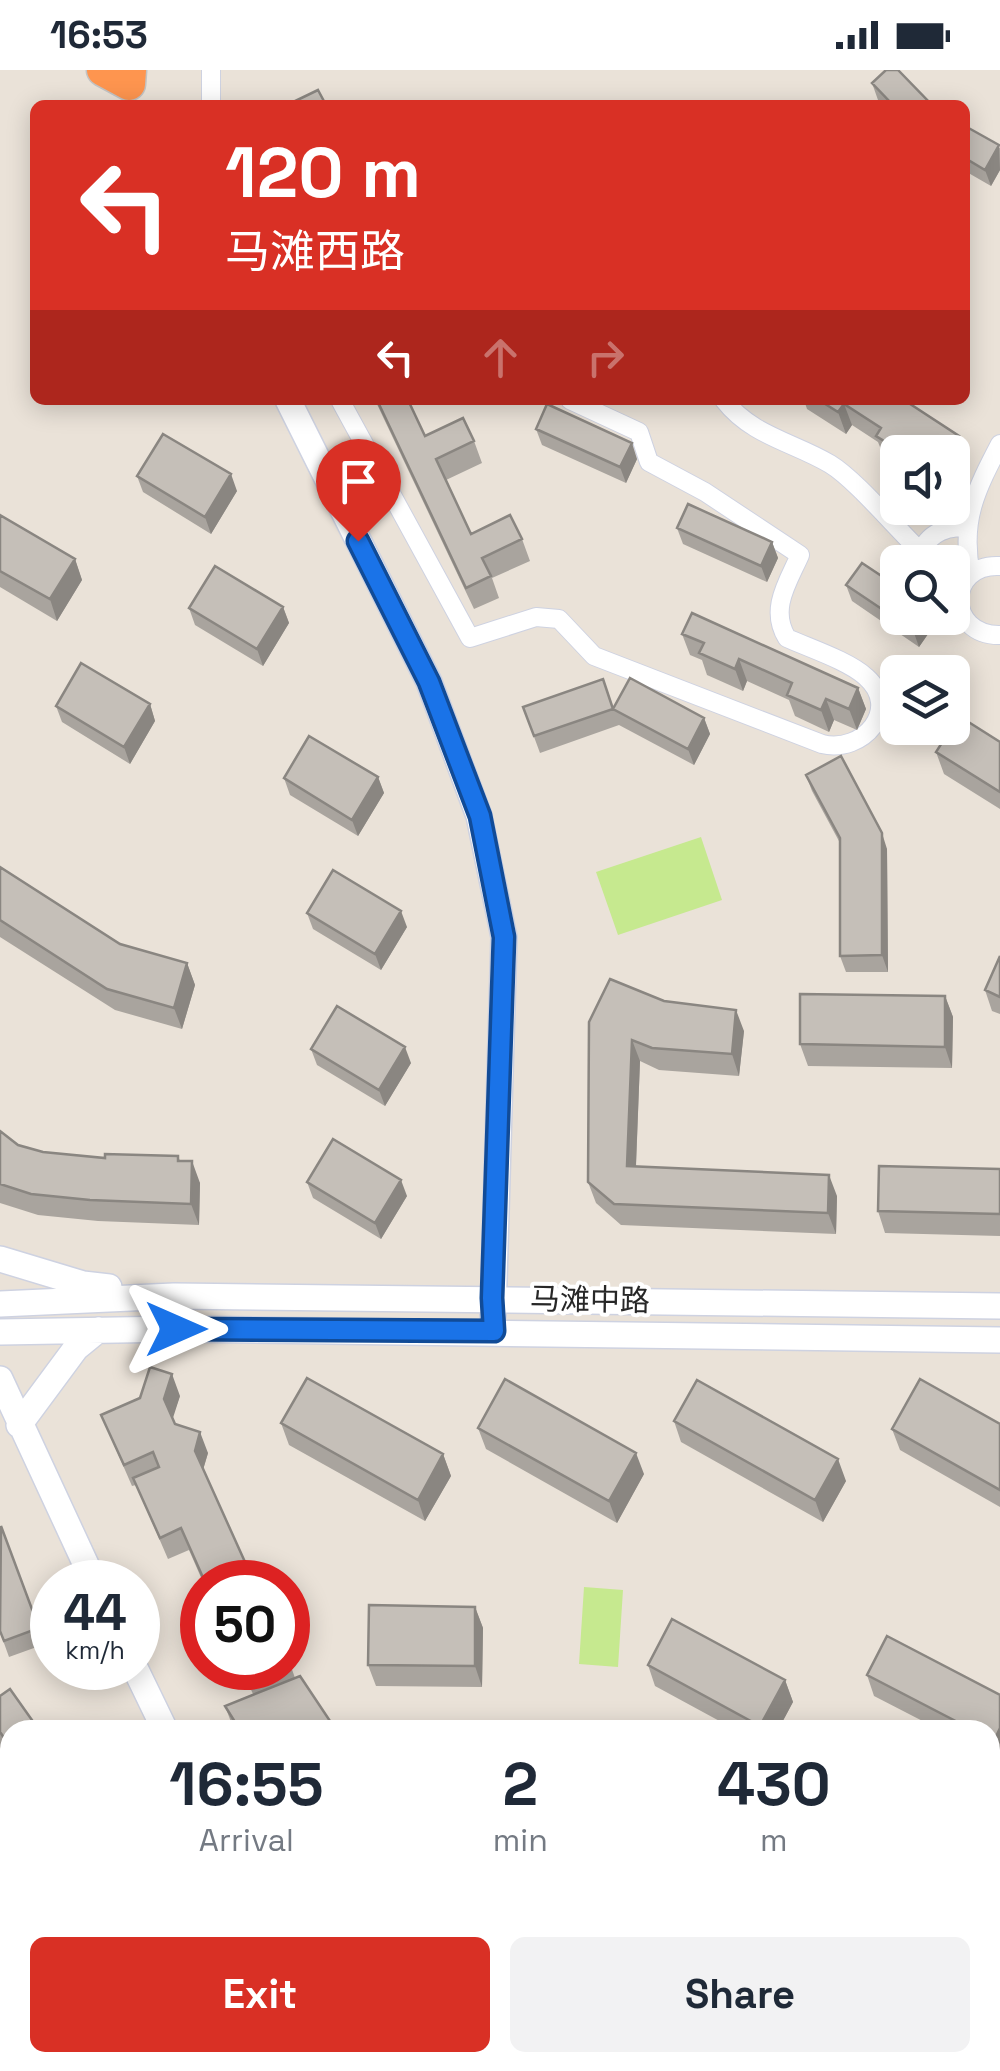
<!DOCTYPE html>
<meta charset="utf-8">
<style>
body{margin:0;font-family:"Space Grotesk","Noto Sans SC",sans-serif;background:#f2f2f3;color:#1f2937;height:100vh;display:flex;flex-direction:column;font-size:38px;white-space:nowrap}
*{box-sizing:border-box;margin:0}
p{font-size:32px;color:#747a83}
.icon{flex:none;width:55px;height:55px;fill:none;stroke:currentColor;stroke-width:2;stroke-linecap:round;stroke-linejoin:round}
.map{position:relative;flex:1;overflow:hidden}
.panel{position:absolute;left:0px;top:1650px;width:1000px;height:352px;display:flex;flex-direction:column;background:#fff;border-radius:30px 30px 0 0;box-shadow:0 5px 25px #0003}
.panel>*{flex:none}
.banner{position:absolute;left:30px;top:30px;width:940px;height:305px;border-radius:15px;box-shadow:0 5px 25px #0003;background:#d93025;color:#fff;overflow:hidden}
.buttons{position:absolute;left:880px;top:365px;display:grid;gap:20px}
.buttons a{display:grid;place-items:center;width:90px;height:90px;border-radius:15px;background:#fff;box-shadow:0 5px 25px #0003;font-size:50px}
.speed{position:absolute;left:30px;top:1490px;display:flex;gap:20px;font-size:50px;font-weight:700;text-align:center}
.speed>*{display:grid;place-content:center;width:130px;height:130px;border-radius:50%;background:#fff;box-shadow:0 5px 25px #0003;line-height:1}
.speed small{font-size:25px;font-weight:400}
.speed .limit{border:15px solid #d22;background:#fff;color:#111}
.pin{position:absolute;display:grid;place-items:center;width:85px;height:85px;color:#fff;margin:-102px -42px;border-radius:50% 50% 50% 0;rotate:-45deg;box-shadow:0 0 10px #0007}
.pin .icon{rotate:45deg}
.me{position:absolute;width:110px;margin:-55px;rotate:90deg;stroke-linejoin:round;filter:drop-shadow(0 0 8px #0008)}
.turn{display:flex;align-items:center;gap:35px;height:210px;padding:0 30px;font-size:45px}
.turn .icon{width:130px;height:130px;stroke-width:2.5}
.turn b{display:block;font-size:70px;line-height:85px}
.lanes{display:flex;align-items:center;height:95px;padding:0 30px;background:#0003;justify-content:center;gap:50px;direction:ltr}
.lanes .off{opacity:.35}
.eta{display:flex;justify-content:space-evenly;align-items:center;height:170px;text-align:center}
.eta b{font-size:60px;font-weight:600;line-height:70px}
.action{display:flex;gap:20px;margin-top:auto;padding:20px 30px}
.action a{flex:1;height:115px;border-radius:15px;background:#d93025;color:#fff;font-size:40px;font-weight:600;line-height:115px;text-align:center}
.action a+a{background:#f2f2f3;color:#1f2937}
.status{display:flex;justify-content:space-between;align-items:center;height:70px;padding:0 50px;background:#fff;direction:ltr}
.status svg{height:28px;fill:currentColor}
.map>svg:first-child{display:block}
.pitch{fill:#c6e98f}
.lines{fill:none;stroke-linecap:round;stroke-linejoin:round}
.lane-casing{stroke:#ced2e1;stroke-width:11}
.street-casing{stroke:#ced2e1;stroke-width:20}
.secondary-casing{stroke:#ced2e1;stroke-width:28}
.highway-casing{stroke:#c3c3c3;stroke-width:35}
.lane{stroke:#fff;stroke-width:9}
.street{stroke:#fff;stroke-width:18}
.secondary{stroke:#fff;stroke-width:25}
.highway{stroke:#fe954f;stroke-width:32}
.wall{fill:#a9a49e}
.shaded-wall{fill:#8a8681}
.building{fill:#c5bfb8;stroke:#8a8681;stroke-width:2.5}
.route-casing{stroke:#114b97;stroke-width:25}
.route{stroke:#1a73e8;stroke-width:18}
.labels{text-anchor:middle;stroke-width:8;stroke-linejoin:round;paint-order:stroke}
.street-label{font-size:30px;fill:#272727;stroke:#fff}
</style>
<div class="status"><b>16:53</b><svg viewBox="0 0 49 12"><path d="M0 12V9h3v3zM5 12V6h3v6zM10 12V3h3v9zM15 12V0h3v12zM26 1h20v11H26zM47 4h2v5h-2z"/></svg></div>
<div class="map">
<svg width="1000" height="2001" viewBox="0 0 1000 2001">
<rect width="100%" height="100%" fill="#eae2d8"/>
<path class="pitch" d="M701 767 722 830 618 865 596 802Z
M584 1517 623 1520 618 1597 579 1594Z"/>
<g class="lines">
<g class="lane-casing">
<path id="lane" d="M300 2001 305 1992
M719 2001 723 1992"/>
</g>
<g class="street-casing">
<path id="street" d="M211 35V0
M340 330 470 568 536 547 559 549 594 586 822 674C863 684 902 639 866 607 849 591 809 578 787 568 769 539 788 512 800 485L705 422 649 392 639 362 570 330
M724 330C752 366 793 372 830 394 855 409 896 458 920 481
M918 489C925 465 943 456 967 457
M1000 496C946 493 946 566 1000 565
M971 504C960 451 976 420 1000 374"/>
</g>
<g class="secondary-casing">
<path id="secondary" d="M288 330 429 612 479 746 504 867 493 1245
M0 1189 83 1214 109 1217
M0 1234 174 1226 1000 1236
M0 1262 176 1259 1000 1270
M0 1309 94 1512
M19 1355 76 1278 98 1260
M135 1598 165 1660
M463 1992 476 2001"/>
</g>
<g class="highway-casing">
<path id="highway" d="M103 0 129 14 130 0"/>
</g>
<use href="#lane" class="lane"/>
<use href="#street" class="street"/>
<use href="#secondary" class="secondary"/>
<use href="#highway" class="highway"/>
</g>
<path class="wall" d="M872 13 932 35H883L878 30Z
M965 56 1000 78V100L991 116 965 101Z
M375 330H408L425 366 474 371 482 393 446 410 471 464 522 469 530 491 492 508 499 528 474 539Z
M804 330H904L967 387 952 410V382H898V396L884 387 878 372 852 355 846 364 807 339Z
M536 359 637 389 626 413 542 375Z
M137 406 237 421 211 464 143 422Z
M0 445 75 489 82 510 57 551 0 517Z
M677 458 772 472 778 488 767 512 683 474Z
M846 515 935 554 919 577 852 531Z
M283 537 289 553 263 596 195 555 189 538Z
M682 564 858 618 866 639 857 660 834 650 829 662 795 646 789 630 747 611 743 621 707 605 702 590 690 585Z
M150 634 155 651 130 694 62 652 56 636Z
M523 637 613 638 704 648 710 664 694 695 619 655 540 683Z
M1000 672V739L944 704 936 682Z
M806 705 887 779 888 902H846L840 886V773L812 721Z
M378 707 384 723 358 766 290 725 284 708Z
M0 797 120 874 187 893 195 915 182 959 115 940 0 867Z
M307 843 407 857 381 900 313 859Z
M1000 886V944L992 941 985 920Z
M945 926 953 947 952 998 808 996 800 974Z
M664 931 744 961 739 1006 659 1000 640 991 636 1097 837 1126 836 1164 621 1155 596 1133 588 1112 589 952Z
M311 979 411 993 385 1036 317 995Z
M0 1061 18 1075 43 1082 105 1088 178 1086 180 1091 200 1113 199 1155 98 1151 38 1145 0 1133Z
M1000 1099V1166L885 1163 878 1141Z
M307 1112 407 1126 381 1169 313 1128Z
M180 1326 172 1348 175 1354 208 1383 203 1400 254 1512H203L189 1480 168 1489 136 1415 132 1416 101 1345Z
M674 1351 846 1411 823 1452 681 1372Z
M281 1353 443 1384 451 1406 425 1451 289 1375Z
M1000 1354V1437L900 1380 892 1359Z
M478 1358 644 1404 617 1453 486 1379Z
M1 1456 45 1574 9 1587 0 1562Z
M475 1537 483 1558 482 1617 376 1616 368 1595Z
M288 1588 295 1608 336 1660H234L225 1636 253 1624 241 1598H288Z
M648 1595 785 1610 793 1632 778 1660H736L655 1616Z
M867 1605 1000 1625V1692L990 1686V1660H940L874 1626Z
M0 1626 10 1660V1691L0 1677Z
M584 1992H668L664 2001H597Z"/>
<path class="shaded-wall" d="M999 75 1000 100 991 116 985 100Z
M844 334 852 355 846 364 838 342Z
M959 366 967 387 952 410V382H949Z
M632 373 637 389 626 413 620 397Z
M231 404 237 421 211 464 205 447Z
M772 472 778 488 767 512 761 496Z
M75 489 82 510 57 551 50 529Z
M283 537 289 553 263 596 257 579Z
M922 548H932L935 554 919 577 913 560Z
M739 589 747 611 743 621 735 599Z
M858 618 866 639 857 660 849 639Z
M826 629 834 650 829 662 821 640Z
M150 634 155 651 130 694 124 677Z
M704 648 710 664 694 695 688 679Z
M378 707 384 723 358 766 352 750Z
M882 763 887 779 888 902 882 885Z
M401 841 407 857 381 900 375 884Z
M187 893 195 915 182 959 174 938Z
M945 926 953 947 952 998 945 977Z
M736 940 744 961 739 1006 732 984Z
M632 970 640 991 635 1118 627 1096Z
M405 977 411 993 385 1036 379 1020Z
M192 1091 200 1113 199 1155 191 1134Z
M829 1105 837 1126 836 1164 828 1143Z
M401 1110 407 1126 381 1169 375 1153Z
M172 1304 180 1326 172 1351 164 1329Z
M200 1362 208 1383 202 1403 195 1381Z
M636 1383 644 1404 617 1453 609 1431Z
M443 1384 451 1406 425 1451 418 1430Z
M838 1389 846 1411 823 1452 815 1430Z
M475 1537 483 1558 482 1617 475 1596Z
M785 1610 793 1632 778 1660H762L760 1656Z
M1000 1658V1689L994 1671Z
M655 1992H668L664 2001H658Z"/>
<path class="building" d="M886 0H898L932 35H893L872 13Z
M318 20 326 35H287Z
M965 56 999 75 985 100 965 88Z
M377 330H408L425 366 463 348 474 371 436 389 471 464 510 445 522 469 482 488 491 506 466 518Z
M819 330H904L959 366 949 382H902L876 366 881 358 844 334 838 342Z
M547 334 632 373 620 397 536 359Z
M163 364 231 404 205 447 137 406Z
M688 434 772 472 761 496 677 458Z
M0 445 75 489 50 529 0 501Z
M862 493 898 517V548H922L913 560 846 515Z
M215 496 283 537 257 579 189 538Z
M692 543 858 618 849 639 826 629 821 640 787 625 792 613 739 589 735 599 699 583 704 573 682 564Z
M81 593 150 634 124 677 56 636Z
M630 608 704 648 688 679 613 639Z
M603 609 613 639 534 666 523 637Z
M959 646 1000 672V722L936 682Z
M309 666 378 707 352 750 284 708Z
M841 686 882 763V885L840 886V768L806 705Z
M0 797 120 874 187 893 174 938 107 919 0 850Z
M333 800 401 841 375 884 307 843Z
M1000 886V927L985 920Z
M610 909 664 931 736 940 732 984 652 978 632 970 627 1096 829 1105 828 1143 614 1134 588 1112 589 952Z
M800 924 945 926V977L800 974Z
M337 936 405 977 379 1020 311 979Z
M0 1061 18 1075 43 1082 105 1088V1084L178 1086V1091H192L191 1134 90 1130 31 1124 0 1114Z
M333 1069 401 1110 375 1153 307 1112Z
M879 1096 1000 1099V1144L878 1141Z
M150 1297 172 1304 164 1329 175 1354 200 1362 195 1381 254 1512H205L181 1458 160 1468 133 1408 159 1397 153 1382 124 1395 101 1345 140 1328Z
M307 1308 443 1384 418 1430 281 1353Z
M505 1309 636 1383 609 1431 478 1358Z
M920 1309 1000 1354V1420L892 1359Z
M697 1310 838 1389 815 1430 674 1351Z
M1 1456 39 1558 4 1571 0 1561Z
M369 1535 475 1537V1596L368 1595Z
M672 1549 785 1610 760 1656 648 1595Z
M887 1566 1000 1625V1658L994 1671 990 1669V1660H973L867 1605Z
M243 1598H265L247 1605Z
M300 1606 336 1660H240L225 1636Z
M10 1619 39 1660H10V1676L0 1662V1626Z
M0 1984 10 1987V1992H27L36 1996 34 2001H0Z
M608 1992H635L618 1999Z
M767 1992H808L821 2001H761Z"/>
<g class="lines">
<g class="route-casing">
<path id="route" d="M176 1259 494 1261 492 1228 504 867 480 746 429 612 358 471"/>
</g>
<use href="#route" class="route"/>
</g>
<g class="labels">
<g class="street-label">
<text transform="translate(590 1230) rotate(1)" y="10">马滩中路</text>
</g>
</g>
</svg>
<div class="buttons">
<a><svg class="icon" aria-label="sound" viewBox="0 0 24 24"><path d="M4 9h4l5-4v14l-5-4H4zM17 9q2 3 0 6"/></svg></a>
<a><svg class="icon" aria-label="search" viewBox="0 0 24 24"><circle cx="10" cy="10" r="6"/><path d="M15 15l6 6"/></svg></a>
<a><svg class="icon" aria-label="layers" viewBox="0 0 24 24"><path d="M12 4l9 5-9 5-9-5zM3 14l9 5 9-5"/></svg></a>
</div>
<div class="speed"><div>44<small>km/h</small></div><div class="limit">50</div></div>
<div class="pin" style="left:358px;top:471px;background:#d93025"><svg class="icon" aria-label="arrive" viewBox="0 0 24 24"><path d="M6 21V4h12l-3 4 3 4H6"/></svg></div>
<svg class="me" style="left:176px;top:1259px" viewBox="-20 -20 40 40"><path d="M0-17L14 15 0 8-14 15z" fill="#1a73e8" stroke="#fff" stroke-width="4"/></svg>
<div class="banner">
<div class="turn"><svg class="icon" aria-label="left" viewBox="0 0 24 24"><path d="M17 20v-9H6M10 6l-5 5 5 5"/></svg><div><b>120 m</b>马滩西路</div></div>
<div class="lanes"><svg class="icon" aria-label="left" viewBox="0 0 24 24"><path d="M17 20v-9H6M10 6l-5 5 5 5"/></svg><svg class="icon off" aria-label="ahead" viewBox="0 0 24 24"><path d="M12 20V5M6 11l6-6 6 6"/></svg><svg class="icon off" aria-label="right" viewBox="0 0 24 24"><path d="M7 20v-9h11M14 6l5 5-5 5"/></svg></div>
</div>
<section class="panel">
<div class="eta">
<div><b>16:55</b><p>Arrival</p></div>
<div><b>2</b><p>min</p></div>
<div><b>430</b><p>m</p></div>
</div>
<div class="action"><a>Exit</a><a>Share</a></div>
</section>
</div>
